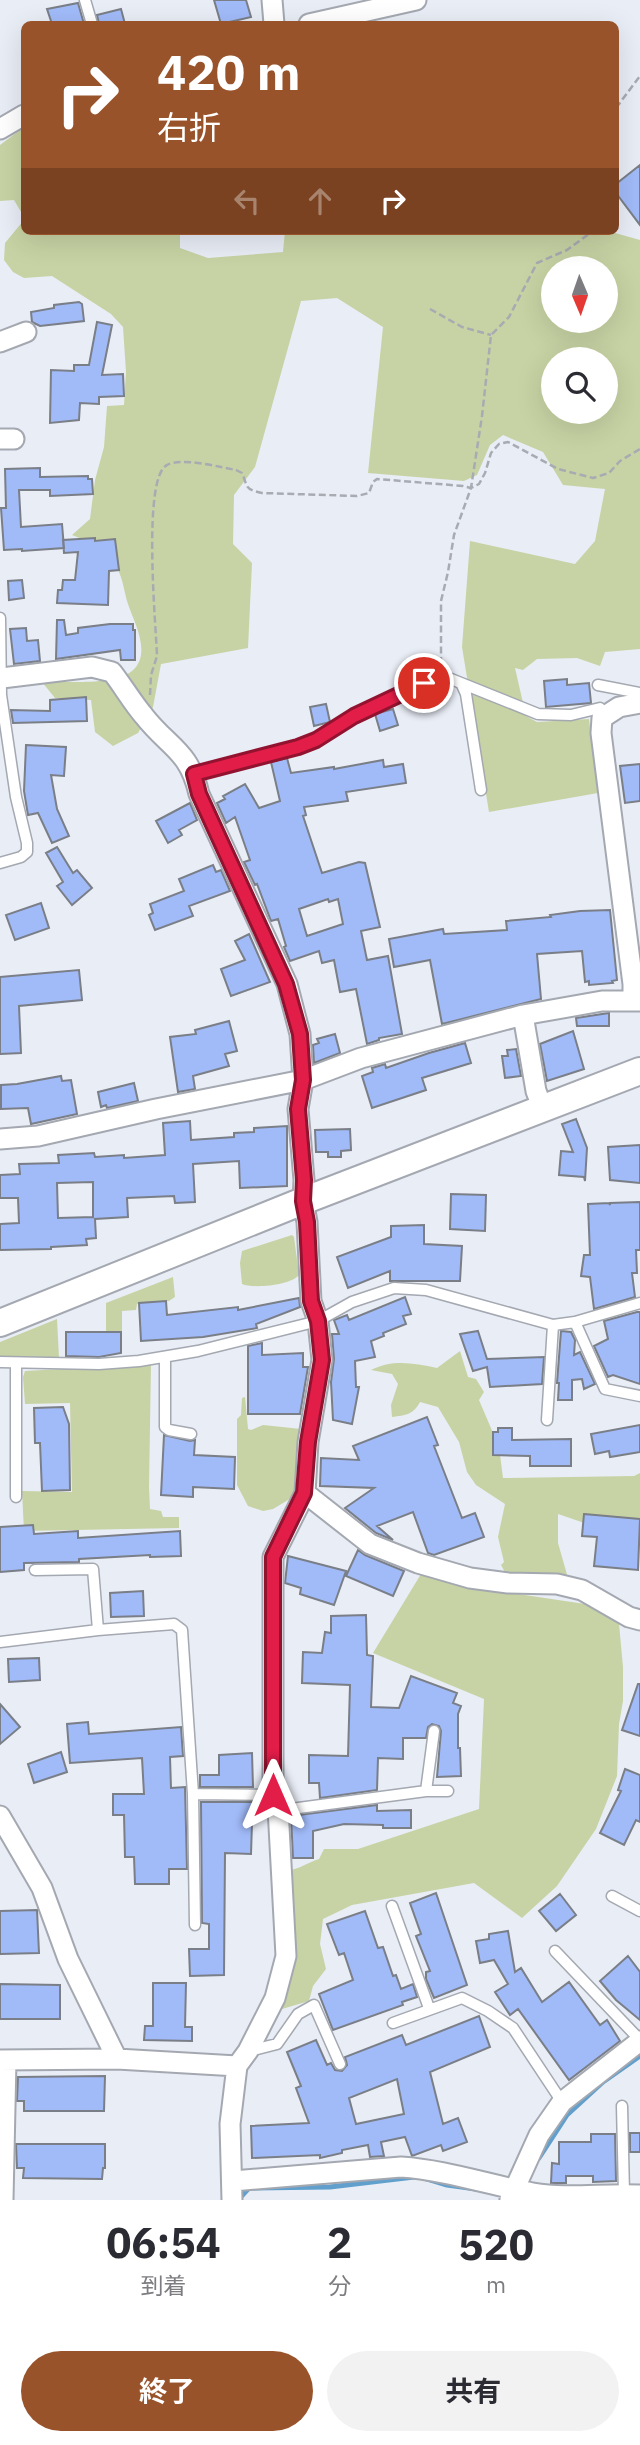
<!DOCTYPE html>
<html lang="ja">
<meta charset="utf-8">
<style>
body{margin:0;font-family:"IBM Plex Sans","Noto Sans JP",sans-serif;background:#f2f2f3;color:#2b2b33;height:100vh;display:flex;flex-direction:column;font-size:26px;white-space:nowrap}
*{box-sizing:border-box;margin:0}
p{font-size:23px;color:#7c7c81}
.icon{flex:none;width:38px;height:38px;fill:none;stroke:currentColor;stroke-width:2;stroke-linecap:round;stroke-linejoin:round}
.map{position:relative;height:2200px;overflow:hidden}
.drawer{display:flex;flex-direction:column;background:#fff;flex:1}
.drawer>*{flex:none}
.hud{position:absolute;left:21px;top:21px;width:598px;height:214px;border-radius:10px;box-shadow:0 7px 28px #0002;background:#99532a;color:#fff;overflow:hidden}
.needle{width:46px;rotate:178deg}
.controls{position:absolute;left:541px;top:256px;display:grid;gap:14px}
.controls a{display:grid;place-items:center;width:77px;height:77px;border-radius:50%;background:#fff;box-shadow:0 7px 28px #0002;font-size:35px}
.pin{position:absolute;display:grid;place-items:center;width:60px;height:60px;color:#fff;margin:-30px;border:4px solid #fff;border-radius:50%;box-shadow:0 2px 7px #0007}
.me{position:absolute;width:77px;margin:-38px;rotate:0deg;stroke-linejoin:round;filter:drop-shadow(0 0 5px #0008)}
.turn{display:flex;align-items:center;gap:24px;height:147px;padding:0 21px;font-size:32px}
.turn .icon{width:91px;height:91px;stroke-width:2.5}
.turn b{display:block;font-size:49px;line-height:60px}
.lanes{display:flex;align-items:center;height:66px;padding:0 21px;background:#0003;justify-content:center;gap:35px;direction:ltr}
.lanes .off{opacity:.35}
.eta{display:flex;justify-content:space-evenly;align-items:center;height:119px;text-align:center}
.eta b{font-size:42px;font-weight:700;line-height:49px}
.action{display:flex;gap:14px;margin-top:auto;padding:14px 21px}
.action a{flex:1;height:80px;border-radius:42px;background:#99532a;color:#fff;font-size:28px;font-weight:700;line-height:80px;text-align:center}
.action a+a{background:#f2f2f3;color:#2b2b33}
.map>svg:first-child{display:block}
.green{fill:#c7d3a4;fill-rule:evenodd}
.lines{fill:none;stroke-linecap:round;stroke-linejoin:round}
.stream{stroke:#61a0cd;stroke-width:5}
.building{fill:#a1bbf9;stroke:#7a7e87;stroke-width:2;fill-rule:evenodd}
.lane-casing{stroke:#a4a8b1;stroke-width:13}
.street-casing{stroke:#a4a8b1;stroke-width:23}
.secondary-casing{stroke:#a4a8b1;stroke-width:30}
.path{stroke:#a8abb2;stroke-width:2.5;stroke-dasharray:7 3.5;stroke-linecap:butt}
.lane{stroke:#fff;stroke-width:10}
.street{stroke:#fff;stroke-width:19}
.secondary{stroke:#fff;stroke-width:26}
.route-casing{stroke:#92132f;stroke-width:18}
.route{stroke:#e11d48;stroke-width:12}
</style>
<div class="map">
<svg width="640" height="2200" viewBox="0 0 640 2200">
<rect width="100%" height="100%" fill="#e9edf6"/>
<path class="green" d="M24 127V217L14 200 0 201V145Z
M24 220V231H180V248L208 258 283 252 285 231H608L640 240V649L605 652 600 666 577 658 537 659 523 670 515 668 526 716 537 722 589 719 598 793 489 812 462 647 470 541 575 564 595 541 605 489 563 485 543 452 503 435 490 445 477 475 464 481 368 473 383 327 337 298 301 301 255 467 234 495 233 544 252 563 248 648 161 664 153 707 138 733 113 746 95 732 91 700 55 698 42 682C66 681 114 686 132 671 153 653 133 621 127 601 124 590 122 574 115 565 104 550 89 541 72 535L90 519 95 480 104 447 107 406 124 405 126 372 123 327 111 314 52 276 24 278 13 272 4 260 5 243ZM553 268H606V320H553ZM553 359H606V411H553Z
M292 1235 294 1237 299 1275C291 1285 254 1289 242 1284L240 1263 242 1251Z
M173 1277 175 1297 169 1301 137 1304 136 1310 122 1311V1332L106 1331V1303Z
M57 1319 59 1358H0V1342Z
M460 1351 468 1377 476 1379 484 1392 479 1400 499 1447 503 1478 634 1476 640 1473V1542L558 1514V1543L568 1578 506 1574 501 1565 504 1562 498 1537 505 1504 476 1485 467 1472 459 1442 438 1407 420 1402C413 1415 406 1415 392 1417L391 1405 398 1384 392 1374 371 1370C393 1359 413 1363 437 1368Z
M151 1364 149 1487 150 1509 161 1511 163 1517H179V1528L24 1531 22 1491 72 1492 70 1403 25 1404 23 1377 25 1371Z
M245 1397 248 1429 251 1430 263 1425 301 1429 296 1492 288 1500 273 1509 263 1511 248 1506 237 1485V1419L241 1415 242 1398Z
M421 1574 451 1584 605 1607 619 1624 623 1667V1701L619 1724 617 1776 596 1829 557 1886 522 1918 474 1883 352 1905 323 1919 320 1944 326 1969 313 1986 309 2001 282 2009 294 1963 287 1871C299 1869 307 1863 319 1859L324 1849H358L479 1809 484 1699 373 1653Z"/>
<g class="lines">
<path class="stream" d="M539 2158 567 2115 603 2082 640 2056
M424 2178 447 2185 476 2189
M238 2200 249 2188 330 2187 414 2177"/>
</g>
<path class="building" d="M214 0H246L251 17 221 24Z
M78 3 84 24H52L47 9Z
M121 9 125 24H99L97 15Z
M640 165V225L616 193V184Z
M79 302 82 304 84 321 40 326 32 322 31 312 54 308V305Z
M97 322 112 325 102 375 123 374 124 396 99 397V404L80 403 79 420 50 423 51 370 74 371V365H89Z
M40 468V477L88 476V479H92L93 494 50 496V490H19L21 527 62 524 64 548 22 551V549L4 550 1 508H6L5 469Z
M95 538V541L115 539 119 570 109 571 108 605 57 603 58 590H62L63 580H75L78 552 64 553 63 540Z
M22 580 24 598 9 600 8 581Z
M57 620H64L66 635 78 633V628L110 624H133V630H135V660H121L120 650 56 659Z
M26 628 27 641 38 640 40 661 14 664 10 629Z
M567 679V685L589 683 591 703 546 707 544 681Z
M86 697 87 721 13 723 11 710 50 711V700Z
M326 704 330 722 314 726 310 707Z
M393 709 398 725 380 731 375 714Z
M26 745 66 747 64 776 51 775 57 809 69 836 52 843 38 813 28 815 24 791Z
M287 758 291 773 334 767V769L383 760 384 767 403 764 406 783 346 792 348 801 304 807 306 815 303 816 322 873 359 862 365 863 380 927 361 931 367 960 388 956 402 1034 379 1038V1040L367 1044 356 989 340 992 334 960 322 963 319 951 290 961 284 947 286 946 278 919 271 921 257 884 255 885 244 862 250 860 235 817 226 823 217 803 225 799 223 796 245 784 259 808 280 801 271 762ZM328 899 329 902 338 899 343 924 307 936 299 909Z
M640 764V801L625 803 620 766Z
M190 803 197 820 179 830 182 835 168 843 156 821Z
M57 847 73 873 77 870 92 888 72 905 57 886 63 882 46 853Z
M213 865 216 872 221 870 230 891 189 906 193 916 155 930 149 915 153 913 150 904 184 891 179 879Z
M41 903 49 928 15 940 6 915Z
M610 910 617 980 612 981 613 983 589 985V981L585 982 582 951 537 954 541 999 442 1024 430 960 394 967 389 939 443 929 444 934 507 930 506 921 551 917 550 915 580 911Z
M249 934 270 982 231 996 221 969 245 960 235 941Z
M79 970 82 1000 19 1006 21 1053 0 1054V977Z
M609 1013V1026H577L576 1018Z
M229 1021 237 1051 225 1054 229 1066 193 1076 195 1089 178 1092 170 1037 196 1034 195 1030Z
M573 1031 584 1069 547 1081 540 1044Z
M335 1034 340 1053 314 1063 313 1045 319 1043 317 1039Z
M465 1043 471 1063 422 1078 426 1090 372 1108 362 1076 373 1072 372 1068 385 1064 386 1068 429 1053Z
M516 1049 521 1076 505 1078 502 1056H508L507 1050Z
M61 1076 62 1081 71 1080 77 1114 31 1124 28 1108 1 1109V1085L17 1084Z
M134 1083 138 1101 107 1108 106 1105 101 1107 98 1092Z
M576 1119 587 1148 585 1181 584 1177 559 1175 561 1151 573 1152 562 1124Z
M190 1121 191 1140 234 1137V1133L254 1132V1128L287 1126V1186L240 1188 239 1161 193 1164 195 1202 175 1203 174 1196 127 1198 128 1217 95 1219 96 1238 86 1239 87 1245 51 1247V1249L0 1250V1224L19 1223 18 1198H0V1175L20 1174 19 1164 59 1163 58 1155 94 1153 95 1157 124 1155V1158L165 1155 163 1123ZM93 1182V1217L58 1218 57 1183Z
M350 1129 351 1150 341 1151V1157H328V1152H316L315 1130Z
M640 1145V1183L610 1180 608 1147Z
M451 1194 486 1195 485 1231 450 1229Z
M640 1202V1250H636L637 1273H632L635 1297 594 1309 590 1277 581 1276 584 1255H590L588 1204 609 1203 610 1205V1203Z
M424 1225V1244L462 1246 460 1281H390V1271L348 1288 337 1257 391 1237V1226Z
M405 1297 411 1314 403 1316 406 1324 383 1333 384 1336 371 1341 375 1357 355 1361 356 1387H359L352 1424 333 1420 331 1382 334 1359 332 1334H339L334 1320 347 1315 349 1320Z
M299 1298 300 1307 256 1324 257 1328 203 1337 141 1341 139 1303 166 1301 167 1315 238 1307V1310Z
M637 1312H640V1384L613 1375 608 1377 594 1346 608 1339 604 1321Z
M478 1331 487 1359 544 1357 542 1384 490 1387 487 1367 473 1371 460 1334Z
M561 1331 571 1332 575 1340 574 1355 580 1352 595 1384 584 1389 582 1379 572 1380V1400H558L559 1383H557Z
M66 1332H121V1353L99 1357 66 1356Z
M262 1343V1355L303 1353V1367H308L300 1414H248V1346Z
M63 1407 69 1424 70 1490 42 1491 40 1443H35L34 1408Z
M427 1417 438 1445 434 1446 462 1518 475 1513 484 1537 434 1555 428 1553 413 1512 377 1526 393 1540 376 1533 345 1508 374 1488 320 1486 321 1458 359 1460 353 1446Z
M640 1425V1452L610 1457 609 1451 595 1454 591 1434Z
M498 1428H512V1440L571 1439V1466H530V1456L493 1455V1432H498Z
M164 1435 190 1441 195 1440 194 1455 235 1457 234 1489 193 1487V1497L161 1495Z
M584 1514 640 1519 638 1570 594 1566 597 1537 582 1536Z
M33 1525 34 1534 78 1531V1538L180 1531 181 1556 150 1557V1555L79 1559V1562L24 1563V1570L0 1572V1527Z
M358 1550 365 1555 404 1571 393 1596 346 1576Z
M288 1556 346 1571 334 1605 300 1594 301 1588 285 1583Z
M143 1591 144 1616 111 1617 110 1593Z
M366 1615 367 1655 373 1656 371 1707 399 1708 411 1676 457 1693 453 1703 461 1706 458 1714V1748H460L461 1776 437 1777 441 1731 439 1726 432 1724 428 1727 426 1738H403V1759L378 1758 377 1790 320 1798 319 1783H309V1755L348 1756 350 1685 302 1683 303 1652 322 1653 325 1632 331 1633V1616Z
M39 1658 40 1680 9 1682 8 1659Z
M638 1684H640V1736L622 1730Z
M0 1704 20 1727 0 1744Z
M88 1722 89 1734 181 1727 183 1756 170 1757 171 1788 185 1787 187 1869H169V1884H135L134 1857H125L124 1815H113V1794H144L142 1758 70 1763 67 1724Z
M61 1752 67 1772 34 1783 28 1764Z
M252 1753 253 1787H200V1775H219V1755Z
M625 1769 640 1775V1822L636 1820 624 1845 600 1833 621 1791 618 1790Z
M201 1802H254L256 1805 255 1823H252L251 1854 225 1853 224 1975 190 1976 189 1949H209V1924L202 1923Z
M377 1805V1811L411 1810V1828H383V1825L344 1824 313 1831V1858H293L291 1816Z
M436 1893 467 1985 434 1998 426 1979V1972L430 1971 416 1936 421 1934 410 1903Z
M560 1894 576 1915 556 1931 539 1911Z
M37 1910 39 1953 0 1954V1911Z
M365 1911 378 1948 383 1947 393 1976 396 1975 401 1989 413 1984 417 1997 402 2002 403 2005 333 2030 319 1994 353 1980 344 1953 339 1955 327 1924Z
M508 1931 515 1972 521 1968 542 2002 569 1982 600 2025 607 2020 620 2041 569 2080 518 2009 510 2015 495 1992 508 1984 494 1960 480 1963 476 1941 489 1939V1934Z
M628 1956 640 1972V2020L616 2000 600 1981Z
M153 1983H186L185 2027H192V2041L144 2040 145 2026H153Z
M0 1984 60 1985V2019H0Z
M479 2016 490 2047 430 2072 443 2124 458 2118 467 2142 443 2151 441 2145 412 2156 405 2137 381 2142 384 2156 370 2157 368 2145 342 2150V2153L320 2158V2155L252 2158 251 2126 309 2123 296 2088 301 2086 287 2052 316 2040 327 2065 331 2063 335 2070 342 2071 347 2065 345 2057 402 2035 406 2045ZM397 2079 404 2114 356 2124 349 2098Z
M105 2076 104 2111H24V2101H17L18 2077Z
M630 2133H640V2152H630Z
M591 2134H615L616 2181 593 2182V2176H566V2183H551L552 2163 559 2164V2142H591Z
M16 2144H105V2168H103L102 2179 23 2178 24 2168H17Z"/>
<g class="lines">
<g class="lane-casing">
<path id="lane" d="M85 0 92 24
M0 618 1 695 16 797 27 843V852L21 857 0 863
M462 685 466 694 481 790
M598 685 640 693
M194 774 298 747 316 740 353 716 441 675 538 714 571 715 600 708 602 717
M575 1322 605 1389 640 1396
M165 1357V1427L169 1430 191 1434
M0 1362 99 1364 139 1361 198 1351 318 1321 352 1302 394 1288 426 1290 553 1325 575 1322 640 1303
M547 1420 553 1325
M16 1497V1364
M35 1570 93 1569 98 1630
M0 1642 98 1630 174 1624 182 1630 193 1794 195 1925
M426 1791 434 1731
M193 1794 273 1795
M278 1808 291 1809 426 1791H448
M612 1896 640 1911
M392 1906 429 2008
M555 1951 640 2040
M393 2023 462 1998 488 2011 513 2028 562 2102
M249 2051 277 2044 298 2014 314 2005 340 2064
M622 2106 624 2194"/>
</g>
<g class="street-casing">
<path id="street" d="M272 0 274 24
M309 24 416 0
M0 129 24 115
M0 342 26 332
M0 439H14
M2 678 92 667 112 672C123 686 132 702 144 716 169 748 189 750 199 794L287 984 300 1034 303 1080 298 1109 304 1180 303 1201 307 1222 311 1301 318 1321 322 1360 308 1442 305 1493 273 1557V1795L278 1808 286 1956 275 1998 248 2051 237 2066 230 2124 232 2200
M633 1000V984L601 733 602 718 619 707 640 703
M523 1015 536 1091 543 1109
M0 1139 38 1136 156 1109 303 1080 361 1058 523 1015 602 1001H640
M305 1493 370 1544 418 1563 470 1578 508 1583 557 1584 582 1590 629 1617 640 1620
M0 1816 42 1888 68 1959 117 2059
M0 2060 117 2059 237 2066
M233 2181 401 2167C446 2170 489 2185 533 2193 568 2199 604 2193 640 2195
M510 2199 539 2135 562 2102 640 2041
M3 2200 6 2060"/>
</g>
<g class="secondary-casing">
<path id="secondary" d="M0 1323 303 1201 640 1071"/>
</g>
<path class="path" d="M616 108 640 76
M430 309 462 327 491 335
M441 664V601L448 572 454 535 471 488 482 416 491 335 509 317 537 263 567 250 593 231
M150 695 151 675 157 656C156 626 142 477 167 465 181 457 220 467 236 470L242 473C248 487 244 489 262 493L357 496 369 493 373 482 377 479 463 486 471 488 479 484 485 473 491 453 499 444 508 442 558 469 593 478 609 473 620 461 640 449"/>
<use href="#lane" class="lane"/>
<use href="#street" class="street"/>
<use href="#secondary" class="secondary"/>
</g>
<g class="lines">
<g class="route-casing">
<path id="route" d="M273 1795V1557L304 1493 308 1442 322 1360 318 1321 311 1301 307 1222 303 1201 304 1180 298 1109 303 1080 300 1034 286 984 199 794 194 774 298 747 316 740 354 716 424 683"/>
</g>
<use href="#route" class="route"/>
</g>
</svg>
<div class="controls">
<a><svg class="needle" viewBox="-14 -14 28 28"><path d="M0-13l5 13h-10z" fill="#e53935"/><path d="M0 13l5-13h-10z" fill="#7c7c81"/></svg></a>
<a><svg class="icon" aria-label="search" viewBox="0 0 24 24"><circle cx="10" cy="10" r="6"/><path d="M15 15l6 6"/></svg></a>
</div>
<div class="pin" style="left:424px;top:683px;background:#d93025"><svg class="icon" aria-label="arrive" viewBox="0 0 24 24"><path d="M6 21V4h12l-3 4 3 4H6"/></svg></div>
<svg class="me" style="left:273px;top:1795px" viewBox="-20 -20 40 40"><path d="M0-17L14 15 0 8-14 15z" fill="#e11d48" stroke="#fff" stroke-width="4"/></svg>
<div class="hud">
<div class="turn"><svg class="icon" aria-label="right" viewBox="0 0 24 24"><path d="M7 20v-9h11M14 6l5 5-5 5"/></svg><div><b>420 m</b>右折</div></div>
<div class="lanes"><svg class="icon off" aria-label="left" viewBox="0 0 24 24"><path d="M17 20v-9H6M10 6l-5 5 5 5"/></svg><svg class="icon off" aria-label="ahead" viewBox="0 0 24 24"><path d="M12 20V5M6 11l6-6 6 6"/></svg><svg class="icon" aria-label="right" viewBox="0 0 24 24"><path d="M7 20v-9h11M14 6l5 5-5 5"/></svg></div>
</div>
</div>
<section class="drawer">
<div class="eta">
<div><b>06:54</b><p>到着</p></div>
<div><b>2</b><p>分</p></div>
<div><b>520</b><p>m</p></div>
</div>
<div class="action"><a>終了</a><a>共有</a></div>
</section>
